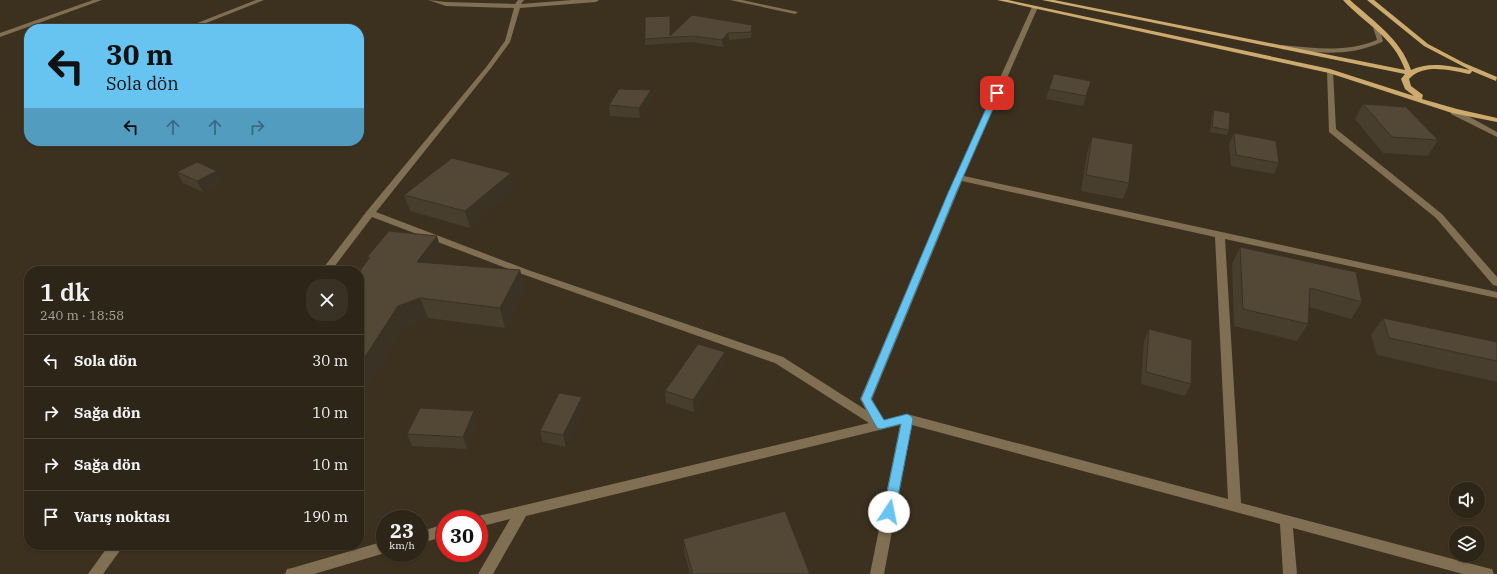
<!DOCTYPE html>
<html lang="tr">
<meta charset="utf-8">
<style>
body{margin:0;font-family:"IBM Plex Serif",serif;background:#393124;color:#f1f3f6;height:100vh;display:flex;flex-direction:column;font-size:15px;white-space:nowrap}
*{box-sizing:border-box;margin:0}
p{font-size:13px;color:#a7a5a1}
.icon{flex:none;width:22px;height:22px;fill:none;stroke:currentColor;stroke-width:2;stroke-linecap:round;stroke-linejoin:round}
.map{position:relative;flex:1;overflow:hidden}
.details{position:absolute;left:24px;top:266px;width:340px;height:284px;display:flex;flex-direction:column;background:#2d2517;border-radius:16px;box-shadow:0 1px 3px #0004,0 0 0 1px #484236}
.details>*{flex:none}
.banner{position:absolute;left:24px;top:24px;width:340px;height:122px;border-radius:16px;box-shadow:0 1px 3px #0004,0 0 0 1px #484236;background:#67c4f0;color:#111;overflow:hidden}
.buttons{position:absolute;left:1449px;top:482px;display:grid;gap:8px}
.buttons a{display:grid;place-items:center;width:36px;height:36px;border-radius:50%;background:#2d2517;box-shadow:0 1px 3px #0004,0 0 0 1px #484236;font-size:20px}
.speed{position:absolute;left:376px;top:510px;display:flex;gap:8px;font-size:20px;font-weight:700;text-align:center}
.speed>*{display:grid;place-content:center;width:52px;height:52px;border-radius:50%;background:#2d2517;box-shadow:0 1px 3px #0004,0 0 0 1px #484236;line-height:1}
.speed small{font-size:10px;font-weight:400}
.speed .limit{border:6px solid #d22;background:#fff;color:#111}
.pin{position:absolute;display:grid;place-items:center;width:34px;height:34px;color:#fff;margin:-17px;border-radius:8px;box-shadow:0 2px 6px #0006}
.me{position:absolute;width:44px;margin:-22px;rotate:11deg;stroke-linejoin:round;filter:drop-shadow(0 0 3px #0008)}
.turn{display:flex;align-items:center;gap:14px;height:84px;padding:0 16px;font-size:18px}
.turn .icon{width:52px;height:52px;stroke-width:2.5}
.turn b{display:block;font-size:28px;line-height:34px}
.lanes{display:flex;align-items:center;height:38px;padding:0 16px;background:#0003;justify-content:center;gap:20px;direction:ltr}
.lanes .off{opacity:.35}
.round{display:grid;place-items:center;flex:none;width:42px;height:42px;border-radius:16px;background:#393124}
.head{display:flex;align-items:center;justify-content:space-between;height:68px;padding:0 16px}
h1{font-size:24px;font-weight:600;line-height:30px}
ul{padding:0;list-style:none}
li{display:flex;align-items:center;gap:12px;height:52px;padding:0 16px;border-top:1px solid #484236}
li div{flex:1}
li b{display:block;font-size:15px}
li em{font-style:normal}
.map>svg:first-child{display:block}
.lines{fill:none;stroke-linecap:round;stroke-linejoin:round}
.minor{fill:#806f53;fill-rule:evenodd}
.major{fill:#cdab6f;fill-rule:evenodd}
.wall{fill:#473e2e}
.shaded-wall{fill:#3a3225}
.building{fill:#534835;stroke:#3a3225}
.route{fill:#67c4f0;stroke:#437f9c}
</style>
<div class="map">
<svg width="1497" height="574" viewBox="0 0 1497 574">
<rect width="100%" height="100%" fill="#3c311f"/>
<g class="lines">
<path class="minor" d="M93 0H102L0 37V33Z
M256 0H264L191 29H182Z
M428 0 446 2 515 4 518 0H524L521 4 572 0H599L596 2 520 8 510 42 491 68 376 212 528 270 783 357 866 410 860 399 948 193 1032 7 1037 6 1038 7 964 176 1497 292V298L1225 239 1241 503 1487 568 1492 569 1494 574H1463L1293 528 1297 574H1283L1280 524 912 425 884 574H870L900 425 526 516 493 574H478L510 519 479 527V519H473L474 517 869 423 775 363 522 274 372 217 331 271H321L367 211 487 66 505 41 514 8 446 6ZM962 181 1215 237 1228 499 907 414 884 420 872 399Z
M730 0H742L798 12 795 14Z
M1376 25 1379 27 1383 41 1382 42C1349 57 1317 53 1282 49L1279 47 1282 45C1314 48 1346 53 1377 40L1373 27Z
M1330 69 1333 71 1336 129 1442 214 1497 277V286L1493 285 1436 218 1329 132 1327 71Z
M1451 110H1457L1497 132V137L1451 114Z
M445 524V536L419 544V532Z
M385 541V553L314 574H285L287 569 292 568Z
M109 545H124L103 574H88Z"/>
<path class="major" d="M997 0H1008L1330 69 1414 96 1405 89 1401 79 1405 74 1042 0H1054L1405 70C1394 37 1365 24 1343 0H1350C1373 21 1401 39 1411 70 1429 61 1452 66 1470 70L1424 46 1367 0H1374L1428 44 1464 63 1497 77 1496 81 1472 71 1471 73 1469 74C1450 70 1423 63 1409 79L1411 86 1423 95 1422 99 1457 109 1497 118V122L1452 113 1329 73Z"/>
</g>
<path class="wall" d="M752 25 751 38 729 40 723 47 692 42 645 45V39Z
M1091 81 1083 106 1046 99 1049 89Z
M651 90 652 100 640 118 610 116 609 105Z
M1363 104 1438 140 1428 156 1383 153 1355 119Z
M1214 110 1229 130 1227 135 1210 132 1212 115Z
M1234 133 1279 163 1274 174 1231 166 1229 144Z
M1092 137 1129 183 1123 199 1081 191 1087 153Z
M177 172 223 182 203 192 183 183Z
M515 189 470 228 410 211 404 195Z
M1240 247 1362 302 1351 319 1309 307 1308 324 1297 341 1234 326 1232 264Z
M443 256 437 264 520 270 525 290 505 328 428 318 406 327 367 257Z
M1383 318 1497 342V382L1377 355 1371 335Z
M1149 329 1191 384 1185 396 1141 384 1144 341Z
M725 364 694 412 666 403 665 391Z
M582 397 584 409 566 447 543 442 540 431Z
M478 423 467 449 412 446 407 434Z
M683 539 810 574H690L685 555Z"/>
<path class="shaded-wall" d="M728 33 729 40 723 47 722 40Z
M651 90 652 100 640 118 639 108Z
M217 171 223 182 203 192 197 181Z
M511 173 515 189 470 228 465 211Z
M437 236 443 256 424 282 417 262Z
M520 270 525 290 505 328 500 308Z
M420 298 428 318 406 327 359 402V366L398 306Z
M725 352V364L694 412 693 400Z
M582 397 584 409 566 447 563 435Z
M474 411 478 423 467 449 463 437Z"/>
<path class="building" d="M692 15 752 25 751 32 728 33 722 40 692 36 645 39V17L670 16V36Z
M1054 74 1091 81 1086 96 1049 89Z
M619 89 651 90 639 108 609 105Z
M1363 104 1406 107 1438 140 1392 137Z
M1214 110 1230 113 1229 130 1212 127Z
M1234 133 1276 141 1279 163 1236 155Z
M1092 137 1133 144 1129 183 1086 175Z
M452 158 511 173 465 211 404 195Z
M197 162 217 171 197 181 177 172Z
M389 231 437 236 417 262 520 270 500 308 420 298 398 306 359 366V272L370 257H367Z
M1240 247 1356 272 1362 302 1310 288 1308 324 1243 309Z
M1383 318 1497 342V361L1389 338Z
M1149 329 1192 340 1191 384 1146 372Z
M698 344 725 352 693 400 665 391Z
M559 393 582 397 563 435 540 431Z
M420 408 474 411 463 437 407 434Z
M785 511 810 574H693L683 539Z"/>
<path class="route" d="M997 91 1000 93 956 193 871 399 884 420 907 414 911 416 913 419 895 512 893 515 889 517 885 515 883 512 901 424 881 429 877 428 861 399 948 193 993 93Z"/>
</svg>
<div class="buttons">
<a><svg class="icon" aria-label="sound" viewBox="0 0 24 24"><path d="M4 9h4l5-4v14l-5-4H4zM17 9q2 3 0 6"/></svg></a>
<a><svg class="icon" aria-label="layers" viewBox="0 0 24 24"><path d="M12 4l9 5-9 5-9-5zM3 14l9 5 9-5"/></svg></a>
</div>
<div class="speed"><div>23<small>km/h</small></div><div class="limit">30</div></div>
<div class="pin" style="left:997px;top:93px;background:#d93025"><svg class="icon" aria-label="arrive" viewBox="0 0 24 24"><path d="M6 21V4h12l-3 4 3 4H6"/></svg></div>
<svg class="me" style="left:889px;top:512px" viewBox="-20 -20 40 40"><circle r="19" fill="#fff"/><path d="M0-13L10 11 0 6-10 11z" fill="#67c4f0"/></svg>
<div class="banner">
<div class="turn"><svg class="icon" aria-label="left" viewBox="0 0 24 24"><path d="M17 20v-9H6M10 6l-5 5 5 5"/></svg><div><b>30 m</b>Sola dön</div></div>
<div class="lanes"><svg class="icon" aria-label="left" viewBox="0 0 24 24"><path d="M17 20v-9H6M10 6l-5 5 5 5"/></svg><svg class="icon off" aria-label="ahead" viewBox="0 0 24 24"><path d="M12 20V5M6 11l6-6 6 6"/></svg><svg class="icon off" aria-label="ahead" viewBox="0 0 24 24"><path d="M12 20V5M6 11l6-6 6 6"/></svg><svg class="icon off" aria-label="right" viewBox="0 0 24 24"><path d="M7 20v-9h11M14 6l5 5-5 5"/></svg></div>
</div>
<section class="details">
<div class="head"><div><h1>1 dk</h1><p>240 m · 18:58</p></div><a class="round"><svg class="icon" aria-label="close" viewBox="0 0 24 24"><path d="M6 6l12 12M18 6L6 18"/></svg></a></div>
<ul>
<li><svg class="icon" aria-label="left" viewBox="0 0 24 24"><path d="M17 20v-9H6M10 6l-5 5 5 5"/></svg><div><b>Sola dön</b></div><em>30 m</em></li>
<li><svg class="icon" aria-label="right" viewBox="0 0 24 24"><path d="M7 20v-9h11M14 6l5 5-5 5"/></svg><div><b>Sağa dön</b></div><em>10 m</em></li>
<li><svg class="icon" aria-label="right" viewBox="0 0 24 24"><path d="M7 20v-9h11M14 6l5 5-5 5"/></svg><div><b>Sağa dön</b></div><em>10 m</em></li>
<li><svg class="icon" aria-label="arrive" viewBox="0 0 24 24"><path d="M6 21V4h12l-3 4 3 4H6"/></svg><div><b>Varış noktası</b></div><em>190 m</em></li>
</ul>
</section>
</div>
